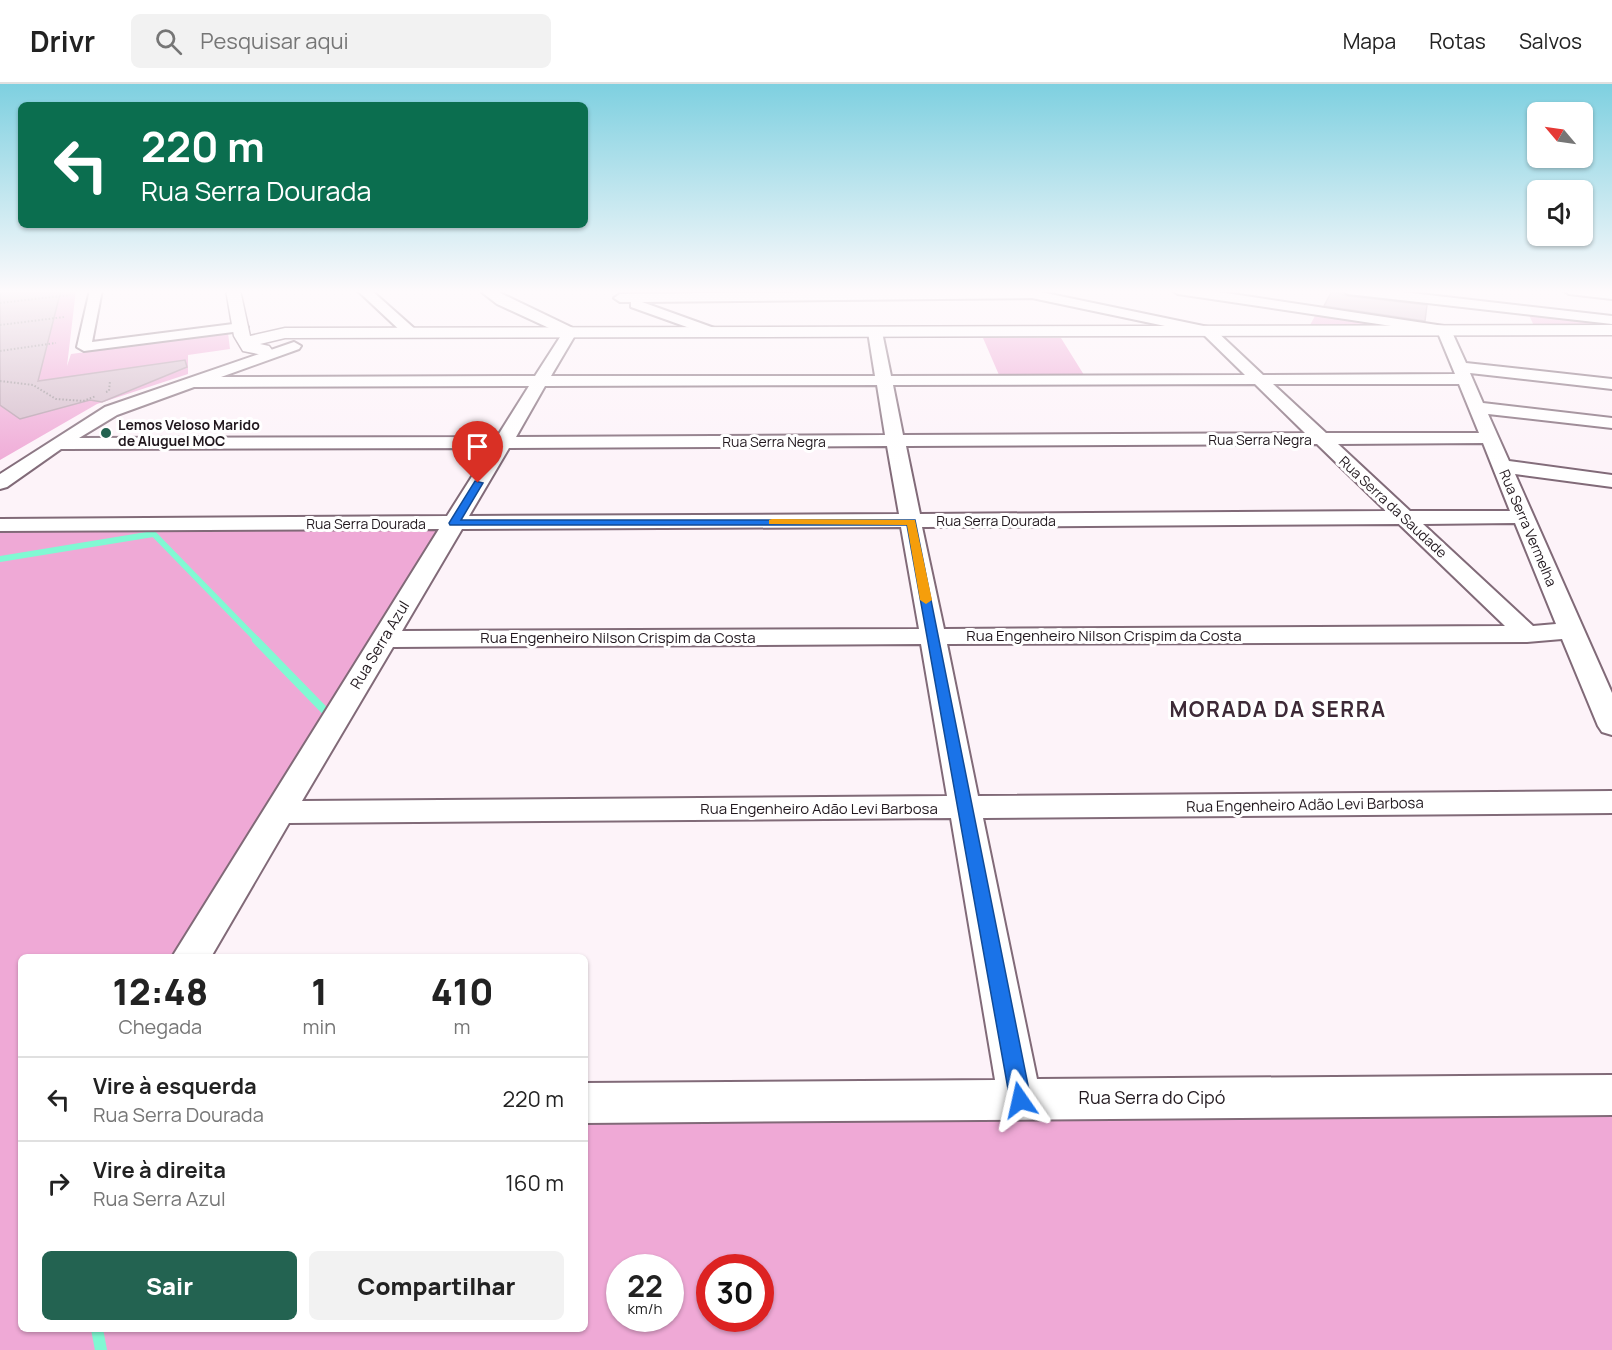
<!DOCTYPE html>
<html lang="pt">
<meta charset="utf-8">
<style>
body{margin:0;font-family:Manrope,sans-serif;background:#f2f2f2;color:#222;height:100vh;display:flex;flex-direction:column;font-size:22px;white-space:nowrap}
*{box-sizing:border-box;margin:0}
p{font-size:20px;color:#767676}
.icon{flex:none;width:33px;height:33px;fill:none;stroke:currentColor;stroke-width:2;stroke-linecap:round;stroke-linejoin:round}
.map{position:relative;flex:1;overflow:hidden}
.side{position:absolute;left:18px;top:870px;width:570px;height:378px;display:flex;flex-direction:column;background:#fff;border-radius:9px;box-shadow:0 2px 4px #0004}
.side>*{flex:none}
.guide{position:absolute;left:18px;top:18px;width:570px;height:126px;border-radius:9px;box-shadow:0 2px 4px #0004;background:#0b6e4f;color:#fff;overflow:hidden}
.needle{width:39px;rotate:299deg}
.controls{position:absolute;left:1527px;top:18px;display:grid;gap:12px}
.controls a{display:grid;place-items:center;width:66px;height:66px;border-radius:9px;background:#fff;box-shadow:0 2px 4px #0004;font-size:30px}
.speed{position:absolute;left:606px;top:1170px;display:flex;gap:12px;font-size:30px;font-weight:700;text-align:center}
.speed>*{display:grid;place-content:center;width:78px;height:78px;border-radius:50%;background:#fff;box-shadow:0 2px 4px #0004;line-height:1}
.speed small{font-size:15px;font-weight:400}
.speed .limit{border:9px solid #d22;background:#fff;color:#111}
.pin{position:absolute;display:grid;place-items:center;width:51px;height:51px;color:#fff;margin:-62px -26px;border-radius:50% 50% 50% 0;rotate:-45deg;box-shadow:0 0 6px #0007}
.pin .icon{rotate:45deg}
.me{position:absolute;width:66px;margin:-33px;rotate:349deg;stroke-linejoin:round;filter:drop-shadow(0 0 4px #0008)}
.turn{display:flex;align-items:center;gap:21px;height:126px;padding:0 24px;font-size:27px}
.turn .icon{width:78px;height:78px;stroke-width:2.5}
.turn b{display:block;font-size:42px;line-height:51px}
.eta{display:flex;justify-content:space-evenly;align-items:center;height:102px;text-align:center}
.eta b{font-size:36px;font-weight:800;line-height:42px}
.button{display:flex;gap:12px;margin-top:auto;padding:12px 24px}
.button a{flex:1;height:69px;border-radius:9px;background:#236351;color:#fff;font-size:24px;font-weight:800;line-height:69px;text-align:center}
.button a+a{background:#f2f2f2;color:#222}
ul{padding:0;list-style:none}
li{display:flex;align-items:center;gap:18px;height:84px;padding:0 24px;border-top:2px solid #e0e0e0}
li div{flex:1}
li b{display:block;font-size:22px}
li em{font-style:normal}
header{display:flex;align-items:center;gap:36px;box-sizing:border-box;height:84px;padding:0 30px;background:#fff;border-bottom:2px solid #e0e0e0}
header strong{font-size:28px}
nav{display:flex;gap:33px;margin-inline-start:auto;font-size:21px}
.search{width:420px;height:54px;background:#f2f2f2;display:flex;align-items:center;gap:15px;box-sizing:border-box;padding:0 21px;border-radius:9px;color:#767676;font-size:22px}
.map>svg:first-child{display:block}
.green{fill:#efa9d6;fill-rule:evenodd}
.lines{fill:none;stroke-linecap:round;stroke-linejoin:round}
.stream-far2{stroke:#80f9d3;stroke-width:6}
.stream-far1{stroke:#80f9d3;stroke-width:8}
.stream{stroke:#80f9d3;stroke-width:12}
.building{fill:#d3bac9;stroke:#b39aa9;stroke-width:1.5}
.street-casing{stroke:#816a78;stroke-width:4}
.secondary-casing{stroke:#816a78;stroke-width:3}
.path{stroke:#998f95;stroke-width:2;stroke-dasharray:1.5 2;stroke-linecap:butt}
.street{fill:#fff;fill-rule:evenodd}
.secondary{fill:#fff;fill-rule:evenodd}
.route{fill:#1a73e8;stroke:#114b97;stroke-width:1.5}
.slow{fill:#f59e0b}
.poi-dot{fill:#236351;stroke:#fff;stroke-width:2}
.labels{text-anchor:middle;stroke-width:6;stroke-linejoin:round;paint-order:stroke}
.far-poi-label{font-size:14px;font-weight:bold;fill:#21181e;stroke:#fff;text-anchor:start}
.far-street-label{font-size:14px;fill:#21181e;stroke:#fff}
.street-label{font-size:15px;fill:#21181e;stroke:#fff}
.near-street-label{font-size:18px;fill:#21181e;stroke:#fff}
.district-label{font-size:21px;font-weight:bold;letter-spacing:1.5px;fill:#3e2a37;stroke:#fff}
</style>
<header>
<strong>Drivr</strong>
<div class="search"><svg class="icon" aria-label="search" viewBox="0 0 24 24"><circle cx="10" cy="10" r="6"/><path d="M15 15l6 6"/></svg>Pesquisar aqui</div>
<nav><a>Mapa</a><a>Rotas</a><a>Salvos</a></nav>
</header>
<div class="map">
<svg width="1612" height="1266" viewBox="0 0 1612 1266">
<rect width="100%" height="100%" fill="#fdf3f9"/>
<path class="green" d="M0 206H76L67 282 71 270 228 249 230 265 188 271V290L97 320 0 376Z
M1529 231 1612 240V242H1534Z
M1315 232 1392 243 1310 241Z
M983 254H1061L1084 291H999Z
M454 439 191 873H21V1245H585V1019L1612 1011V1266H0V441ZM620 1184H670V1234H620ZM710 1184H760V1234H710Z"/>
<g class="lines">
<path class="stream-far2" d="M144 440 258 557
M0 475 153 450"/>
<path class="stream-far1" d="M256 556 331 633"/>
<path class="stream" d="M97 1245 101 1266"/>
</g>
<path class="building" d="M0 206H61L38 297 185 276 187 283 102 318 90 316 20 335 0 321Z
M1332 207 1348 212 1427 221 1425 237 1324 222Z"/>
<g class="lines">
<g class="street-casing">
<path id="street" d="M90 206H102L92 258 241 239 248 243 241 247 84 267 77 263Z
M357 206H371L416 246V252H406Z
M479 206H494L575 245 577 248 551 292H875L868 248 875 244 882 248 891 292 1245 291 1203 250 1032 214 642 218 717 245V251L712 252 631 223V218H620L614 214 620 210 1005 206H1031L1213 244 1263 291 1455 290 1438 249 1178 210 1172 206H1206L1444 242 1451 246 1466 279 1612 295V305L1470 289 1483 319 1612 334V344L1488 330 1509 377 1612 391V403L1515 390 1612 609V651L1602 648 1598 642 1562 555 1527 558 947 560 978 712 1612 707V729L983 734 1037 995 1612 991V1031L585 1039V999L995 996 951 734 289 739 211 873H172L439 445 0 447V435L447 432 490 364 61 365 7 403 0 405V390L105 323 294 258 301 262 299 265 221 293 535 292 562 250 497 220ZM1255 300 1305 349 903 351 893 301ZM1273 300H1459L1479 349H1326ZM877 301 885 351 516 353 545 302ZM529 302 497 353 79 354 117 331 194 303ZM1483 359 1510 427H1410L1338 360ZM1317 360 1386 427 920 430 906 362ZM887 362 899 430 469 432 509 364ZM1515 439 1556 540 1533 542 1423 440ZM1399 440 1505 542 944 545 922 443ZM901 443 919 545 402 547 462 445ZM921 560 947 712 302 717 393 563Z
M1342 206H1385L1612 232V240L1348 210Z
M1563 206 1612 207V215L1569 210Z"/>
</g>
<g class="secondary-casing">
<path id="secondary" d="M226 206H240L250 252 285 244 1612 241V251L285 254 260 260 269 262 272 266 263 271 243 267 234 252Z"/>
</g>
<path class="path" d="M0 219 70 211
M0 241 64 233
M0 267 56 259
M0 297 33 301 56 315 83 317 96 312
M106 308 109 307 110 297"/>
<use href="#street" class="street"/>
<use href="#secondary" class="secondary"/>
</g>
<linearGradient id="sky" x2="0" y2="1"><stop stop-color="#7ed0e0"/><stop offset="0.54" stop-color="#fefafc"/><stop offset="1" stop-color="#fefafc" stop-opacity="0"/></linearGradient>
<rect width="1612" height="384" fill="url(#sky)"/>
<path class="route" d="M475 397 483 399 461 436H915L1031 1016 1028 1022 1020 1025 1013 1022 1010 1016 907 441H450L449 439Z"/>
<path class="slow" d="M772 435 915 436 932 516 926 520 920 516 907 441 769 440V436Z"/>
<circle class="poi-dot" cx="106" cy="349" r="6"/>
<g class="labels">
<g class="far-poi-label">
<text x="118" y="346">Lemos Veloso Marido<tspan x="118" dy="16">de Aluguel MOC</tspan></text>
</g>
<g class="far-street-label">
<text x="1260" y="361">Rua Serra Negra</text>
<text x="774" y="363">Rua Serra Negra</text>
<text transform="translate(1393 423) rotate(43)" y="5">Rua Serra da Saudade</text>
<text x="996" y="442">Rua Serra Dourada</text>
<text x="366" y="445">Rua Serra Dourada</text>
<text transform="translate(1528 444) rotate(67)" y="5">Rua Serra Vermelha</text>
</g>
<g class="street-label">
<text x="1104" y="557">Rua Engenheiro Nilson Crispim da Costa</text>
<text x="618" y="559">Rua Engenheiro Nilson Crispim da Costa</text>
<text transform="translate(380 561) rotate(-59)" y="5">Rua Serra Azul</text>
<text transform="translate(1305 721) rotate(-1)" y="5">Rua Engenheiro Adão Levi Barbosa</text>
<text x="819" y="730">Rua Engenheiro Adão Levi Barbosa</text>
</g>
<g class="near-street-label">
<text x="1152" y="1020">Rua Serra do Cipó</text>
</g>
<g class="district-label">
<text x="1278" y="633">MORADA DA SERRA</text>
</g>
</g>
</svg>
<div class="controls">
<a><svg class="needle" viewBox="-14 -14 28 28"><path d="M0-13l5 13h-10z" fill="#e53935"/><path d="M0 13l5-13h-10z" fill="#767676"/></svg></a>
<a><svg class="icon" aria-label="sound" viewBox="0 0 24 24"><path d="M4 9h4l5-4v14l-5-4H4zM17 9q2 3 0 6"/></svg></a>
</div>
<div class="speed"><div>22<small>km/h</small></div><div class="limit">30</div></div>
<div class="pin" style="left:478px;top:399px;background:#d93025"><svg class="icon" aria-label="arrive" viewBox="0 0 24 24"><path d="M6 21V4h12l-3 4 3 4H6"/></svg></div>
<svg class="me" style="left:1020px;top:1016px" viewBox="-20 -20 40 40"><path d="M0-17L14 15 0 8-14 15z" fill="#1a73e8" stroke="#fff" stroke-width="4"/></svg>
<div class="guide">
<div class="turn"><svg class="icon" aria-label="left" viewBox="0 0 24 24"><path d="M17 20v-9H6M10 6l-5 5 5 5"/></svg><div><b>220 m</b>Rua Serra Dourada</div></div>
</div>
<section class="side">
<div class="eta">
<div><b>12:48</b><p>Chegada</p></div>
<div><b>1</b><p>min</p></div>
<div><b>410</b><p>m</p></div>
</div>
<ul>
<li><svg class="icon" aria-label="left" viewBox="0 0 24 24"><path d="M17 20v-9H6M10 6l-5 5 5 5"/></svg><div><b>Vire à esquerda</b><p>Rua Serra Dourada</p></div><em>220 m</em></li>
<li><svg class="icon" aria-label="right" viewBox="0 0 24 24"><path d="M7 20v-9h11M14 6l5 5-5 5"/></svg><div><b>Vire à direita</b><p>Rua Serra Azul</p></div><em>160 m</em></li>
</ul>
<div class="button"><a>Sair</a><a>Compartilhar</a></div>
</section>
</div>
